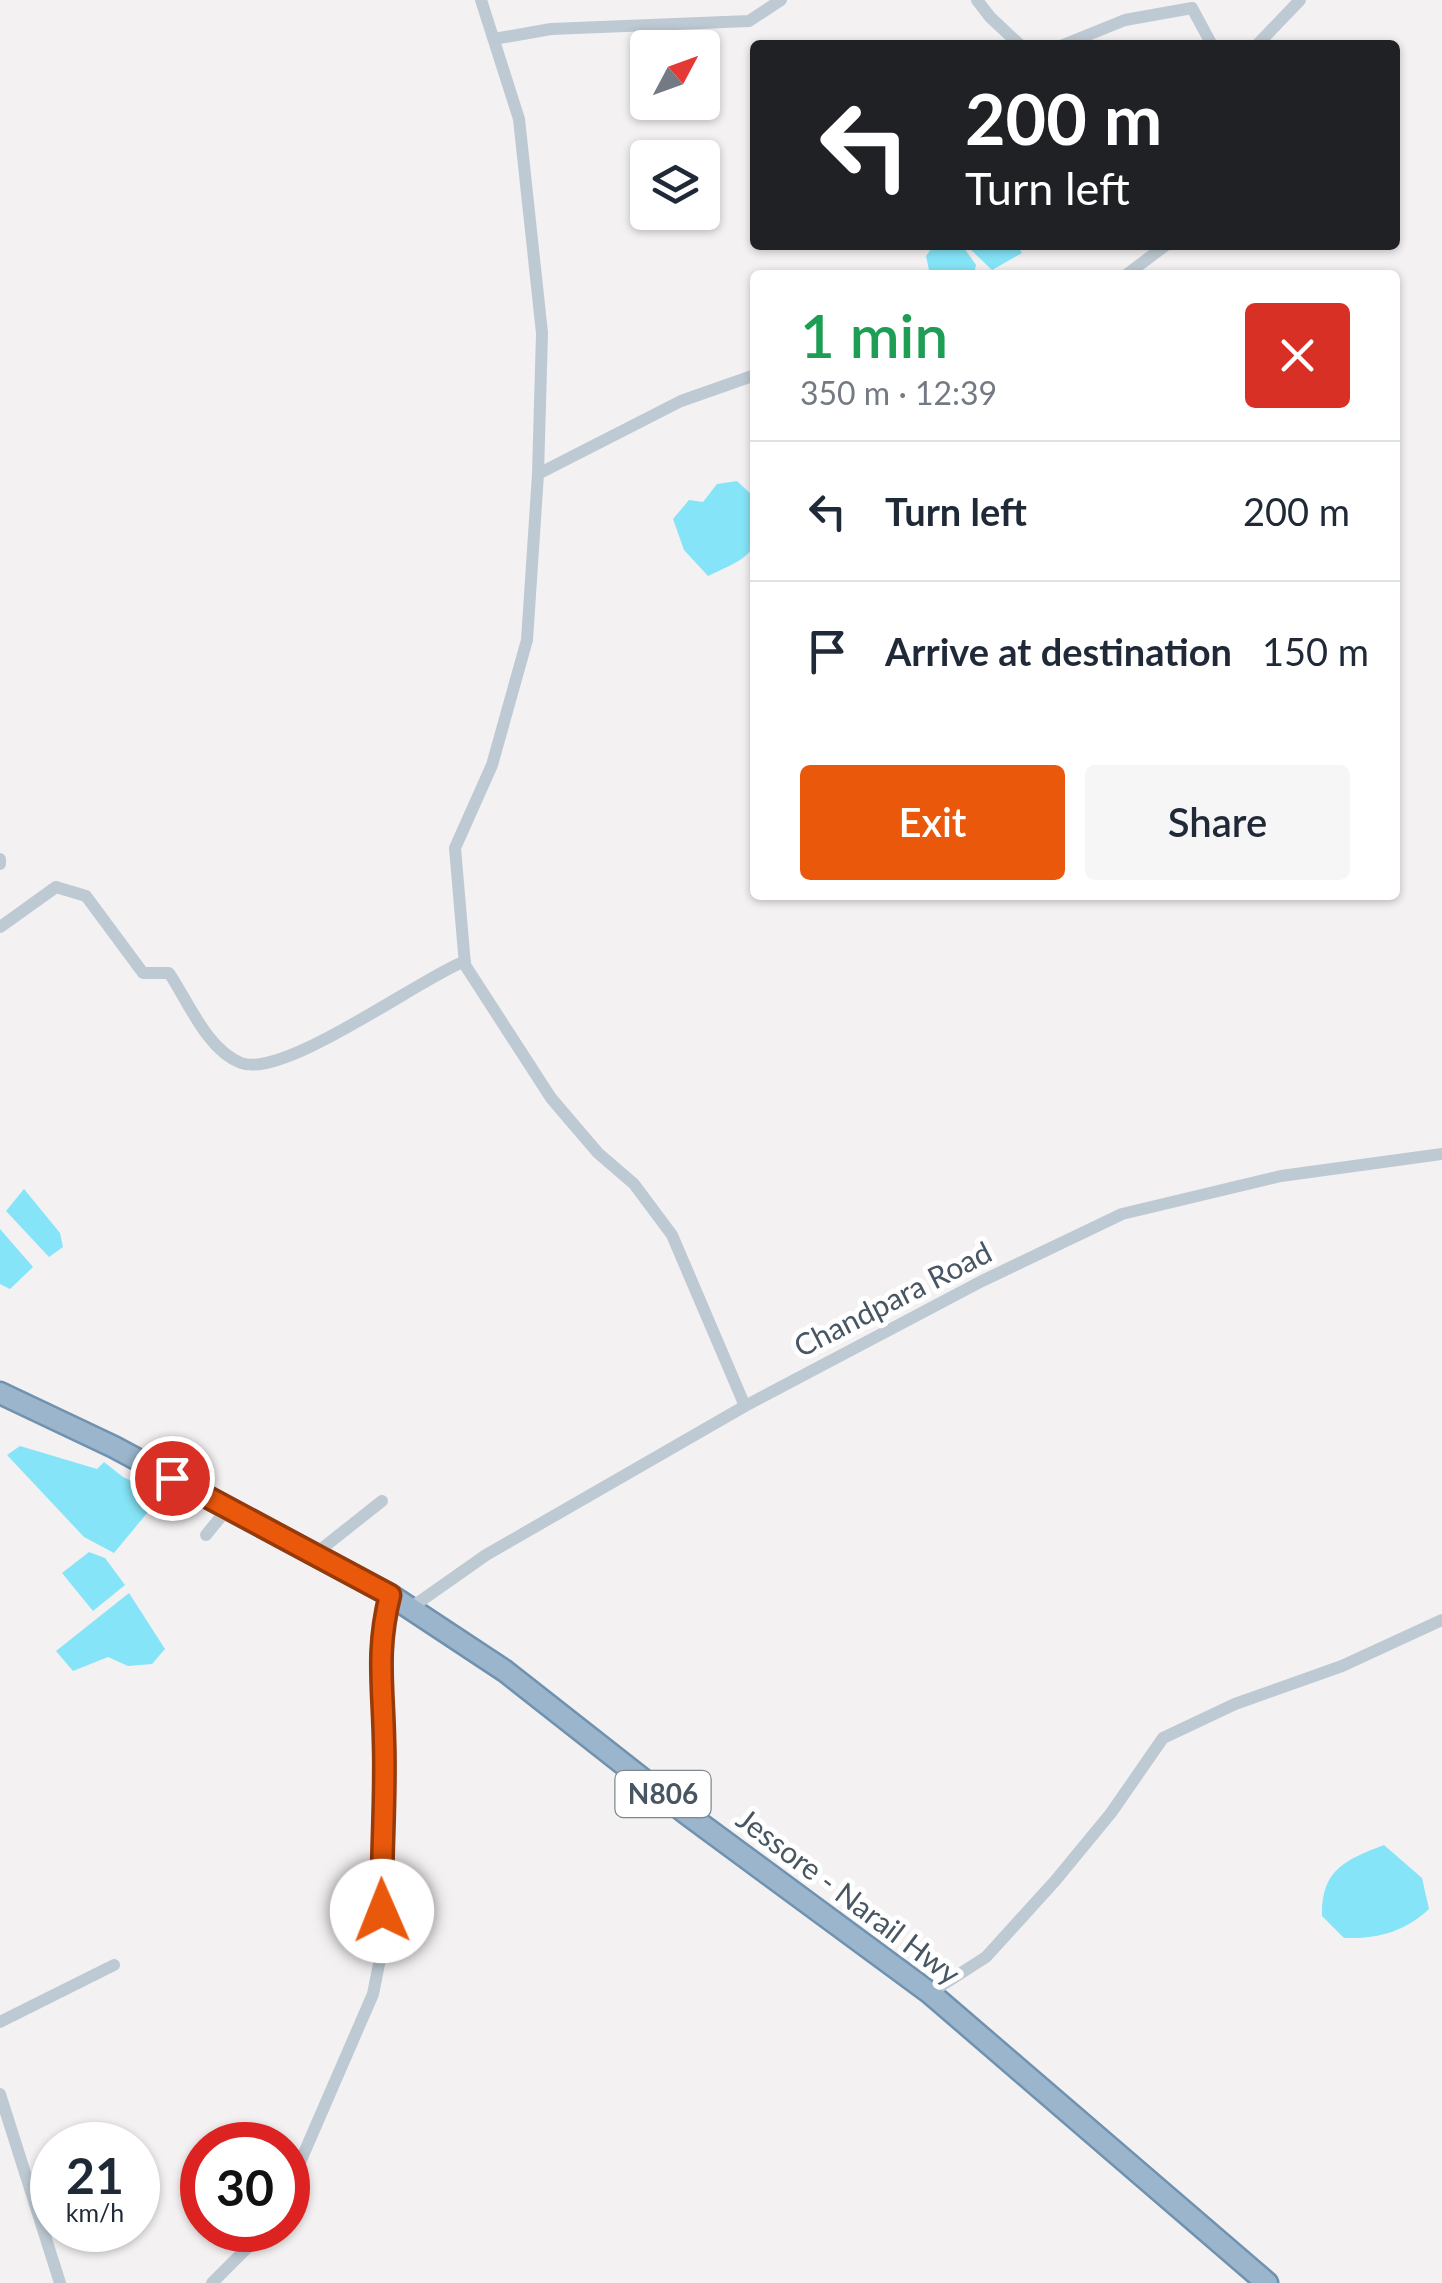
<!DOCTYPE html>
<meta charset="utf-8">
<style>
body{margin:0;font-family:Lato,sans-serif;background:#f6f6f7;color:#1f2937;height:100vh;display:flex;flex-direction:column;font-size:38px;white-space:nowrap}
*{box-sizing:border-box;margin:0}
p{font-size:32px;color:#747a83}
.icon{flex:none;width:55px;height:55px;fill:none;stroke:currentColor;stroke-width:2;stroke-linecap:round;stroke-linejoin:round}
.map{position:relative;flex:1;overflow:hidden}
.sheet{position:absolute;left:750px;top:270px;width:650px;height:630px;display:flex;flex-direction:column;background:#fff;border-radius:10px;box-shadow:0 2px 8px #0004}
.sheet>*{flex:none}
.guide{position:absolute;left:750px;top:40px;width:650px;height:210px;border-radius:10px;box-shadow:0 2px 8px #0004;background:#202124;color:#fff;overflow:hidden}
.needle{width:65px;rotate:49deg}
.buttons{position:absolute;left:630px;top:30px;display:grid;gap:20px}
.buttons a{display:grid;place-items:center;width:90px;height:90px;border-radius:10px;background:#fff;box-shadow:0 2px 8px #0004;font-size:50px}
.speed{position:absolute;left:30px;top:2122px;display:flex;gap:20px;font-size:50px;font-weight:700;text-align:center}
.speed>*{display:grid;place-content:center;width:130px;height:130px;border-radius:50%;background:#fff;box-shadow:0 2px 8px #0004;line-height:1}
.speed small{font-size:25px;font-weight:400}
.speed .limit{border:15px solid #d22;background:#fff;color:#111}
.pin{position:absolute;display:grid;place-items:center;width:85px;height:85px;color:#fff;margin:-42px;border:5px solid #fff;border-radius:50%;box-shadow:0 2px 10px #0007}
.me{position:absolute;width:110px;margin:-55px;rotate:359deg;stroke-linejoin:round;filter:drop-shadow(0 0 8px #0008)}
.turn{display:flex;align-items:center;gap:35px;height:210px;padding:0 50px;font-size:45px}
.turn .icon{width:130px;height:130px;stroke-width:2.5}
.turn b{display:block;font-size:70px;line-height:85px}
.round{display:grid;place-items:center;flex:none;width:105px;height:105px;border-radius:10px;background:#f6f6f7}
.head{display:flex;align-items:center;justify-content:space-between;height:170px;padding:0 50px}
h1{font-size:60px;font-weight:600;line-height:75px;color:#1e9e55}
.primary-button{display:flex;gap:20px;margin-top:auto;padding:20px 50px}
.primary-button a{flex:1;height:115px;border-radius:10px;background:#ea580c;color:#fff;font-size:40px;font-weight:600;line-height:115px;text-align:center}
.primary-button a+a{background:#f6f6f7;color:#1f2937}
ul{padding:0;list-style:none}
li{display:flex;align-items:center;gap:30px;height:140px;padding:0 50px;border-top:2px solid #e0e1e3}
li div{flex:1}
li b{display:block;font-size:38px}
li em{font-style:normal}
.map>svg:first-child{display:block}
.water{fill:#85e4f7}
.lines{fill:none;stroke-linecap:round;stroke-linejoin:round}
.trunk-casing{stroke:#6f92b1;stroke-width:25}
.minor{stroke:#becad3;stroke-width:12}
.trunk{stroke:#9ab5cc;stroke-width:20}
.route-casing{stroke:#983908;stroke-width:25}
.route{stroke:#ea580c;stroke-width:18}
.labels{text-anchor:middle;stroke-width:10;stroke-linejoin:round;paint-order:stroke}
.shield{fill:#fff;stroke:#7e8991;stroke-width:2.5}
.shield-label{font-size:28px;font-weight:bold;fill:#475662}
.street-label{font-size:30px;fill:#475662;stroke:#fff}
</style>
<div class="map">
<svg width="1442" height="2283" viewBox="0 0 1442 2283">
<rect width="100%" height="100%" fill="#f4f1f2"/>
<path class="water" d="M934 245H962L976 265 974 274 930 275 926 256Z
M966 245H1017L1022 253 992 270Z
M737 481 755 498C755 554 761 552 708 576L684 550 673 519 689 500 703 502 717 484Z
M24 1189 60 1233 63 1247 49 1257 6 1211Z
M0 1229 33 1267 10 1289 0 1284Z
M20 1446 97 1469 104 1462 123 1477 162 1495 114 1553 84 1537 7 1455Z
M89 1552 105 1558 125 1585 93 1611 62 1573Z
M129 1593 165 1649 152 1664 128 1666 108 1657 73 1671 56 1651Z
M1384 1845 1422 1878 1429 1909C1404 1932 1378 1939 1344 1938L1322 1916C1321 1870 1345 1860 1384 1845Z"/>
<g class="lines">
<g class="trunk-casing">
<path id="trunk" d="M0 1393 114 1447 390 1595 505 1671 687 1814 930 1993 1267 2283"/>
</g>
<path class="minor" d="M481 0 519 119 542 333 538 474 527 640 492 765 455 848 465 965 551 1098 598 1153 634 1184 672 1235 745 1406
M977 0 990 17 1020 45
M494 39 551 29 749 21 781 0
M1063 45 1125 20 1192 8 1212 45
M1257 45 1300 0
M1126 275 1166 245
M538 474 681 401 755 375
M0 859V864
M0 927 56 887 86 896 143 973H169C188 1001 207 1050 241 1063 284 1079 419 979 465 961
M206 1535 228 1508
M315 1554 382 1501
M412 1607 486 1555 745 1406 982 1281 1122 1214 1281 1176 1442 1154
M930 1993 986 1957 1055 1881 1111 1813 1163 1738 1235 1704 1342 1666 1442 1620
M0 2022 114 1965
M0 2094 60 2283
M288 2190 373 1994 383 1944 381 1845 384 1742 381 1634 390 1595
M212 2283 265 2230"/>
<use href="#trunk" class="trunk"/>
</g>
<g class="lines">
<g class="route-casing">
<path id="route" d="M172 1478 390 1595C376 1651 383 1685 384 1741 386 1797 381 1854 382 1911"/>
</g>
<use href="#route" class="route"/>
</g>
<g class="labels">
<rect class="shield" x="615.5" y="1771" width="95" height="46" rx="8"/>
<g class="shield-label">
<text x="663" y="1804">N806</text>
</g>
<g class="street-label">
<text transform="translate(893 1300) rotate(-27)" y="10">Chandpara Road</text>
<text transform="translate(848 1897) rotate(37)" y="10">Jessore - Narail Hwy</text>
</g>
</g>
</svg>
<div class="buttons">
<a><svg class="needle" viewBox="-14 -14 28 28"><path d="M0-13l5 13h-10z" fill="#e53935"/><path d="M0 13l5-13h-10z" fill="#747a83"/></svg></a>
<a><svg class="icon" aria-label="layers" viewBox="0 0 24 24"><path d="M12 4l9 5-9 5-9-5zM3 14l9 5 9-5"/></svg></a>
</div>
<div class="speed"><div>21<small>km/h</small></div><div class="limit">30</div></div>
<div class="pin" style="left:172px;top:1478px;background:#d93025"><svg class="icon" aria-label="arrive" viewBox="0 0 24 24"><path d="M6 21V4h12l-3 4 3 4H6"/></svg></div>
<svg class="me" style="left:382px;top:1911px" viewBox="-20 -20 40 40"><circle r="19" fill="#fff"/><path d="M0-13L10 11 0 6-10 11z" fill="#ea580c"/></svg>
<div class="guide">
<div class="turn"><svg class="icon" aria-label="left" viewBox="0 0 24 24"><path d="M17 20v-9H6M10 6l-5 5 5 5"/></svg><div><b>200 m</b>Turn left</div></div>
</div>
<section class="sheet">
<div class="head"><div><h1>1 min</h1><p>350 m · 12:39</p></div><a class="round" style="background:#d93025;color:#fff"><svg class="icon" aria-label="close" viewBox="0 0 24 24"><path d="M6 6l12 12M18 6L6 18"/></svg></a></div>
<ul>
<li><svg class="icon" aria-label="left" viewBox="0 0 24 24"><path d="M17 20v-9H6M10 6l-5 5 5 5"/></svg><div><b>Turn left</b></div><em>200 m</em></li>
<li><svg class="icon" aria-label="arrive" viewBox="0 0 24 24"><path d="M6 21V4h12l-3 4 3 4H6"/></svg><div><b>Arrive at destination</b></div><em>150 m</em></li>
</ul>
<div class="primary-button"><a>Exit</a><a>Share</a></div>
</section>
</div>
